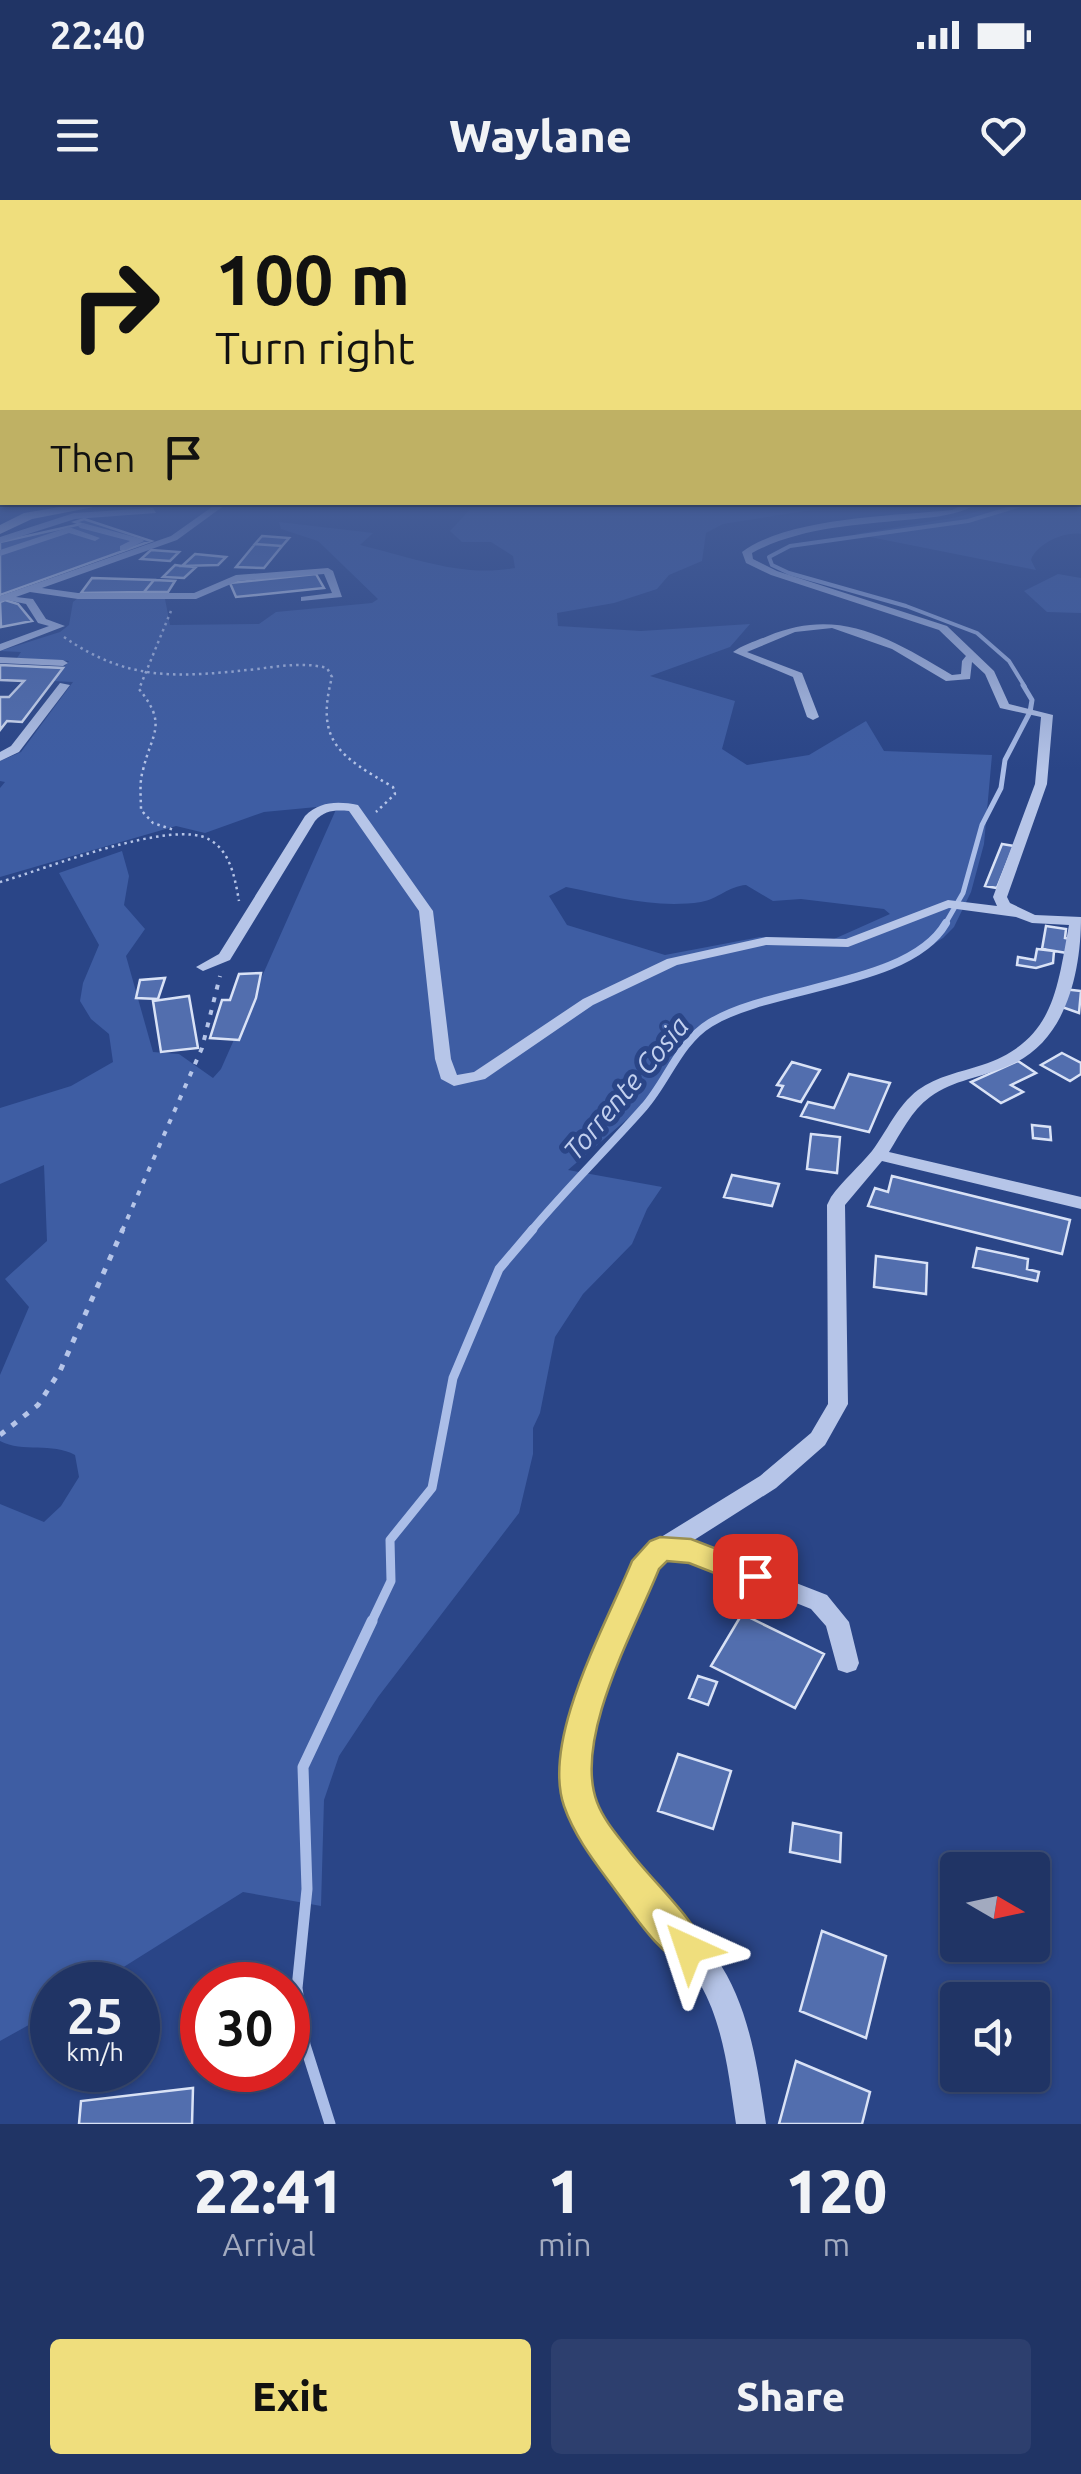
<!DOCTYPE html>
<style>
body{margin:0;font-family:Ubuntu,sans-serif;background:#2d3f6e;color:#f1f3f6;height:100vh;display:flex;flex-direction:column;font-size:38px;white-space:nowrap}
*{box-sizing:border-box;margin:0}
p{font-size:32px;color:#a2aabf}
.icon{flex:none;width:55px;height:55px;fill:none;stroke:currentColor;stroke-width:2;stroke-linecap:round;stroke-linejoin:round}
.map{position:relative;height:1924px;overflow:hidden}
.side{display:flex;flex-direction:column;background:#203465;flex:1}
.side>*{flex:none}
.banner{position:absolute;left:0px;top:0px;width:1082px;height:305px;box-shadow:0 2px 8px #0004,0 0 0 2px #3d4f79;background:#efde7d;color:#111;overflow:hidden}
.needle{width:65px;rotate:99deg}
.tools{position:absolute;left:940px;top:1652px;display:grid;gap:20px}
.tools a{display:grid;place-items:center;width:110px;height:110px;border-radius:10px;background:#203465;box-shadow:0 2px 8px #0004,0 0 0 2px #3d4f79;font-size:50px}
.speed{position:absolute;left:30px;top:1762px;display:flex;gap:20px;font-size:50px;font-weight:700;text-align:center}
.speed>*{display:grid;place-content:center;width:130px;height:130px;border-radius:50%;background:#203465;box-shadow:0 2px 8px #0004,0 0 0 2px #3d4f79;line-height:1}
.speed small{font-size:25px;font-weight:400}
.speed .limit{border:15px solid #d22;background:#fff;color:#111}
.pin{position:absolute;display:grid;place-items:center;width:85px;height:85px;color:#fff;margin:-42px;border-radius:20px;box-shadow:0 5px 15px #0006}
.me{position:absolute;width:110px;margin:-55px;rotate:318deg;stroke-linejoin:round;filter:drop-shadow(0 0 8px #0008)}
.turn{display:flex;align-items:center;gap:35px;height:210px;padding:0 50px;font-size:45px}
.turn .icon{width:130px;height:130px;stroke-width:2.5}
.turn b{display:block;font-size:70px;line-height:85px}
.then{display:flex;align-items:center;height:95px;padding:0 50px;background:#0003;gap:20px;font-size:38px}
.eta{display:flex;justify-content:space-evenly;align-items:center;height:170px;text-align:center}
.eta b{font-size:60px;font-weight:800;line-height:70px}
.cta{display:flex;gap:20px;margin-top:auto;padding:20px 50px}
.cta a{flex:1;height:115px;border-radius:10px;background:#efde7d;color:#111;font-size:40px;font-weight:800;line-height:115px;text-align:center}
.cta a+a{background:#2d3f6e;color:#f1f3f6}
.status{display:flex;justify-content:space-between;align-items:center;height:70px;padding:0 50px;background:#203465;direction:ltr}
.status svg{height:28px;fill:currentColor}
header{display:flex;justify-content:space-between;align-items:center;height:130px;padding:0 50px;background:#203465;font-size:45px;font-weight:800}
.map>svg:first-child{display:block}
.green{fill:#3e5da3;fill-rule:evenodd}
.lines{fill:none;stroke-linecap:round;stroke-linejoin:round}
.stream-far4{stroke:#abbee8;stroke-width:4}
.stream-far3{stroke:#abbee8;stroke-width:5}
.stream-far2{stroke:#abbee8;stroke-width:8}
.stream-far1{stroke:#abbee8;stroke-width:9}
.stream{stroke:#abbee8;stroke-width:11}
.building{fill:#526eae;stroke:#d9e2f6;stroke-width:2.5}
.path-far2{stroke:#b6c5e8;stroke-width:2.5;stroke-dasharray:2.5 4;stroke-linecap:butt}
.path-far1{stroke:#b6c5e8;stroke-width:4;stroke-dasharray:5 8;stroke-linecap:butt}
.path{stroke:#b6c5e8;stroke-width:5;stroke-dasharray:6 9;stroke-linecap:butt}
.minor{fill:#b6c5e8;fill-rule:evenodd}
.major{fill:#f8f9fe;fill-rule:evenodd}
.route{fill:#efde7d;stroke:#9b9051;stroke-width:2.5}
.labels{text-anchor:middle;stroke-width:10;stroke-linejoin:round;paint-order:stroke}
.water-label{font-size:28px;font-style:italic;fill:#c2d0ef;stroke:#2a4587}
</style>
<div class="status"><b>22:40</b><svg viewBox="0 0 49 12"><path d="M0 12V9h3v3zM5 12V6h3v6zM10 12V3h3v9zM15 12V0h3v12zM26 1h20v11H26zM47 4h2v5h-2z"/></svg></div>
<header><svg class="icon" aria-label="menu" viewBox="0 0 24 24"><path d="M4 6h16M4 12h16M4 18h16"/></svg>Waylane<svg class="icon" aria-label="heart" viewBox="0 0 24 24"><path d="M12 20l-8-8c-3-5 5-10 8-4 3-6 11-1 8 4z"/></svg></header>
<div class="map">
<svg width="1081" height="1924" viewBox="0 0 1081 1924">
<rect width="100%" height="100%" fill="#2a4587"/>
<path class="green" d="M1081 300V334C1065 331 1036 344 1031 360L1036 370 855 334 958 317 1006 303Z
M476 303H856L723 324 706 333 702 361 669 375 657 389 614 403 557 413 558 426 641 431 750 424 730 447 650 476 735 501 722 549 747 565 809 555 866 521 884 551 992 555 984 644 971 692 954 727 943 738 919 753 769 800 696 832 647 902 568 970 662 987 647 1009 632 1044 583 1094 555 1137 540 1213 533 1228V1254L519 1313 378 1497 339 1556 324 1600 321 1706 243 1692 95 1785H52V1812L0 1841V1304L44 1322 61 1306 79 1277 75 1255C52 1242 23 1253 0 1241V1175L29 1107 5 1079 47 1041 44 965 0 984V908L71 886 113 862 109 834 91 819 80 801 83 783 99 745 59 673 122 651 129 676 124 705 145 729 126 756 153 852 179 854 213 878 221 869 338 605 264 612 205 633 176 626 0 677V588L5 582 0 581V561L21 552 73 482 53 481 69 461 17 458 21 452 0 451 60 432 69 425 73 402 78 398 165 399 170 425 259 424 276 412 372 403 378 399 318 341 281 329 279 322 373 333 360 345C411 357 462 378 515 368L513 356 491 342H462L450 331ZM746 685 773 701 801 699 884 709 890 714 834 739 760 737 665 755 567 725 549 696 566 687C612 696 655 709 701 702 718 699 729 686 746 685Z
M1058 374 1081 378V413L1047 412 1024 391Z"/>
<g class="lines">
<path class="stream-far4" d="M1025 487 1009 461 977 433 906 406 789 373 772 365 769 357 790 346 968 321 1031 302"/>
<path class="stream-far3" d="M944 726 963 693 982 625 1001 588 1005 560 1030 512 1032 500 1023 485"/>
<path class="stream-far2" d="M531 1031C567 988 607 949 644 907 667 881 679 842 710 823 772 785 910 786 946 723"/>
<path class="stream-far1" d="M371 1423 391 1381 390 1340 432 1288 453 1178 499 1069 533 1029"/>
<path class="stream" d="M330 1924 305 1845 297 1788 307 1689 303 1567 372 1421"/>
</g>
<path class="building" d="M84 319 151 341 0 395V342L81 324 75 322Z
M262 336 289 338 282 346 255 344Z
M255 344 282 346 264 368 236 367Z
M151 350 179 352 170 361 141 359Z
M195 354 226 357 218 365 182 366Z
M175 365 182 366 196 367 184 378 163 377Z
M316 374 324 388 236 397 230 383Z
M92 378 154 380 144 392 81 393Z
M154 380 175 381 168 392H144Z
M5 400 18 404 32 421 1 427 0 402Z
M0 465 63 468 22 522 7 521 0 530V497H9L24 481 0 480Z
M1002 644 1014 646 997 688 985 686Z
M1046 726 1066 729 1065 738 1070 739 1067 753 1042 749Z
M1037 749 1054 751 1053 763 1036 768 1017 765 1018 757 1035 760Z
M261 773 256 798 239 840 210 838 222 800H230L239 774Z
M165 778 158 799 136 798 140 780Z
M1063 789 1081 791 1079 813 1059 806Z
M189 796 198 848 161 852 153 801Z
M1062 853 1081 863V874L1070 881 1041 865Z
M1018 861 1036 873 1011 885 1023 892 1001 903 971 882Z
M792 862 820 870 801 902 778 896 783 886 777 885Z
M849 874 890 883 869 932 801 916 808 902 834 908Z
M1032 925 1050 927 1051 940 1033 938Z
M811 934 840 937 837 973 807 969Z
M732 975 779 984 772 1006 724 997Z
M892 976 1070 1020 1062 1054 868 1006 875 988 888 992Z
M977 1048 1028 1059 1027 1069 1039 1072 1037 1081 973 1067Z
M876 1056 927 1063 926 1094 874 1087Z
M742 1414 824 1454 795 1508 711 1466Z
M698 1476 717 1482 708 1505 689 1498Z
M678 1554 731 1571 713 1629 658 1611Z
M793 1623 841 1633 840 1662 790 1652Z
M822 1731 886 1756 866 1838 800 1811Z
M796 1861 870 1892 862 1924H779Z
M193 1888 192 1924H79L81 1901Z"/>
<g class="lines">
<path class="path-far2" d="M171 411 139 489C168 525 152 532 143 570 139 583 141 597 141 610L153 623 174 630
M64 437C130 483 181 477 257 469 281 466 304 462 327 468L332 477C315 542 340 556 393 587L395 594 376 612
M0 682C43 670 174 617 210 640 231 652 235 679 239 701"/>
<path class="path-far1" d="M122 1031 202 848 220 776"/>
<path class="path" d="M0 1235 38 1205 60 1171 123 1029"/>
<path class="minor" d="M48 302H59L61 305 57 308Z
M138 302H179L141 307Z
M219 302H229L177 340 42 388 78 393H194L236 375 328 368 333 371 342 397 301 401V397L332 393 324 374 238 381 196 399H78L30 392 16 397 33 399 46 419 65 426 0 451V444L49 426 38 423 26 404 7 400 0 402V396L171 336Z
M968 302H980C957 317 932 317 905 320 854 325 798 328 752 353L753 359 777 371 947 426 994 471 1009 504 1053 515 1047 584 1007 697 1010 703 1035 715 1081 717C1081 773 1066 843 1008 866 983 877 953 880 930 897 911 911 901 933 889 952L1081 997V1009L882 961 845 1005 848 1204 825 1245 776 1288 691 1342 827 1395 849 1422 859 1463 856 1470 847 1473 838 1470 826 1426 811 1409 689 1360 666 1359 656 1367C631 1428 592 1492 588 1559 584 1626 643 1680 685 1725 696 1736 708 1745 716 1758 749 1804 758 1869 766 1924H736C729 1878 724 1825 700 1784 690 1766 674 1753 660 1738 617 1690 559 1631 562 1562 565 1504 612 1407 639 1354L653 1342 760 1276 811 1233 828 1204 827 1005 831 997C843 980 859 967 872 951 887 931 897 906 918 890 937 876 961 872 982 865 1054 841 1057 790 1069 725L1032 723 1016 717 949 708 848 747 766 745 677 765 593 805 485 879 454 886 441 879 435 859 419 711 349 611C335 610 325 610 315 621L230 760 203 771 196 767 219 754 305 616C320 601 338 601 358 605L433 711 451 859 457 875 474 872 583 799 667 759 766 737 846 739 948 700 997 706 993 697 1035 584 1041 517 1000 508 985 474 972 462 970 479 946 481 892 449 832 428 795 432 747 452 802 473 819 517 813 520 807 517 793 477 733 452C743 445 756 441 768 436 840 406 891 439 952 475L961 474 962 461 966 456 939 430 771 375 746 363 742 352C789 317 894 316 952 310Z
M153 308 156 313 75 319 0 343V337L74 313Z
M83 323 142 339 144 341 126 350H120V346L130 341 80 328 78 326Z
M69 327 100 338 95 341 69 333 0 356V350Z
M0 457 63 460 68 463 63 466 0 463Z
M60 483 70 485 19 552 0 561V552L11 546Z"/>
<path class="major" d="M90 302 104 305 32 319 0 334V325L24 313Z"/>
</g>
<linearGradient id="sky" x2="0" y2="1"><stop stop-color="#17264a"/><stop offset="0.53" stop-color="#445c96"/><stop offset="1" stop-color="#445c96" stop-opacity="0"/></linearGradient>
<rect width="1081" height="570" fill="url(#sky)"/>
<path class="route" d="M660 1337 691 1339 766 1368 770 1376 766 1385 755 1389 689 1363 667 1361 659 1369C635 1429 573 1538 597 1602 604 1621 619 1637 631 1653 652 1680 695 1721 707 1749L702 1762 689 1767C659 1755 635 1716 616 1691 597 1665 575 1638 564 1606 541 1539 606 1425 632 1361L650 1341Z"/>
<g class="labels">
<g class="water-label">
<text transform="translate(626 888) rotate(-50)" y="10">Torrente Cosia</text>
</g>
</g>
</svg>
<div class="tools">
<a><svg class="needle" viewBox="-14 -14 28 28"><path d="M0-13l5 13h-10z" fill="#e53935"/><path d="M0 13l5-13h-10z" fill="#a2aabf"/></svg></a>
<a><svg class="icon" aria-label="sound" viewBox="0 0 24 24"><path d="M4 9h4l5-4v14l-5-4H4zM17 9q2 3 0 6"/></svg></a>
</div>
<div class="speed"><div>25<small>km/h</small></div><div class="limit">30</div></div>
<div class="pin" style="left:755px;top:1376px;background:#d93025"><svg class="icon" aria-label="arrive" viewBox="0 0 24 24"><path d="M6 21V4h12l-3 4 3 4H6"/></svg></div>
<svg class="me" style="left:689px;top:1749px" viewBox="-20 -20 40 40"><path d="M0-17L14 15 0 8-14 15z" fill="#efde7d" stroke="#fff" stroke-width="4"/></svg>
<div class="banner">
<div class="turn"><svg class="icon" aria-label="right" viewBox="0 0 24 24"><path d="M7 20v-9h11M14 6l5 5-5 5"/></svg><div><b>100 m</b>Turn right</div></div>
<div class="then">Then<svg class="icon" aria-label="arrive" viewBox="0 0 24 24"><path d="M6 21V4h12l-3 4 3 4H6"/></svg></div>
</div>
</div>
<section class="side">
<div class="eta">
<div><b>22:41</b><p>Arrival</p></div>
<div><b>1</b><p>min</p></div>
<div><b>120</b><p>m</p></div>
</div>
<div class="cta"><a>Exit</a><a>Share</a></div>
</section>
